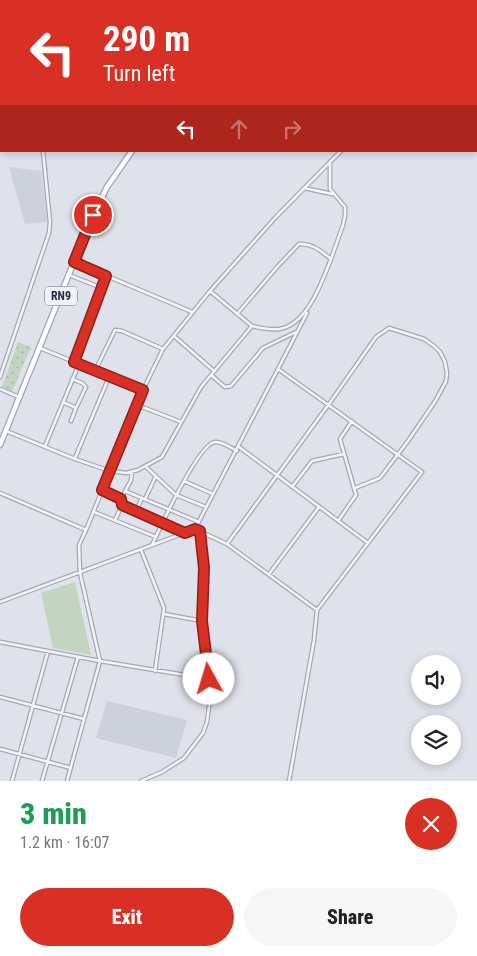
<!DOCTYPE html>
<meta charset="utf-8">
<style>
body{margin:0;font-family:"Roboto Condensed",sans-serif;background:#f6f6f6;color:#222;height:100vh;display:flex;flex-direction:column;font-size:19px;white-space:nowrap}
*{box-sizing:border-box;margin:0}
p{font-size:16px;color:#767676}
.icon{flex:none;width:28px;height:28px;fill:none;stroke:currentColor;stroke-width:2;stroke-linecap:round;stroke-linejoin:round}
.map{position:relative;height:781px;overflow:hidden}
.panel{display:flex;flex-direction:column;background:#fff;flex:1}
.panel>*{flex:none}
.hud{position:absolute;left:0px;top:0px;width:478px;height:152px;box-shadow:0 2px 8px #0003;background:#d93025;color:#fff;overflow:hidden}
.buttons{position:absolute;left:411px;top:655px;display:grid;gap:10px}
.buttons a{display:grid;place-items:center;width:50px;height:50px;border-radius:50%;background:#fff;box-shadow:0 2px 8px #0003;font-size:25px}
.pin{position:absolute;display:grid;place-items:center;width:42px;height:42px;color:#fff;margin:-21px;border:2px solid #fff;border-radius:50%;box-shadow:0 1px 5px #0007}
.me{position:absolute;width:55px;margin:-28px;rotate:354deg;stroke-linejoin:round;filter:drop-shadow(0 0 4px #0008)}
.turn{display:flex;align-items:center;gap:18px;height:105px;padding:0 20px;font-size:22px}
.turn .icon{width:65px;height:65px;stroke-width:2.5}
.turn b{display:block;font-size:35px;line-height:42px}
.lanes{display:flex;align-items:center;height:48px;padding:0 20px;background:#0003;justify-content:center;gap:25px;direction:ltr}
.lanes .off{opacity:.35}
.round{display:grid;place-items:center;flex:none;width:52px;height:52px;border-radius:26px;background:#f6f6f6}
.summary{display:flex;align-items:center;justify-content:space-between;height:85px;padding:0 20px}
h1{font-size:30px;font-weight:800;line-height:38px;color:#1e9e55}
.action{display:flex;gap:10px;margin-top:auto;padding:10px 20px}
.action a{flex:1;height:58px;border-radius:30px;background:#d93025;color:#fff;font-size:20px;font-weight:800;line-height:58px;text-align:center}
.action a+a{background:#f6f6f6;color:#222}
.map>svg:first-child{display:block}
.built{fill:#cdd1dc}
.green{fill:#c3d5c0}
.park{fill:url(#park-dots)}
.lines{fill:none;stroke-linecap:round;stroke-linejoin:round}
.street-casing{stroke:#a4a8b5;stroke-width:5}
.primary-casing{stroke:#9da5b7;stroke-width:7}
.street{stroke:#f3f4f8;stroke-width:2.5}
.primary{stroke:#fff;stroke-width:4.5}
.route-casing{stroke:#8d1f18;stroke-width:12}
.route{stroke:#d93025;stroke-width:9}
.labels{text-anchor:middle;stroke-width:5;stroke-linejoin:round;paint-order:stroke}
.shield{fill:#eff2f7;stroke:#626979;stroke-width:1}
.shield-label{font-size:12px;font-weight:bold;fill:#262e43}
</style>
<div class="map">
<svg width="477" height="781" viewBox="0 0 477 781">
<defs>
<pattern id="park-dots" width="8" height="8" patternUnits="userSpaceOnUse" patternTransform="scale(1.25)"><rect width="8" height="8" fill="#c3d5c0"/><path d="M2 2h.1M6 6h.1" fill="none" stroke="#a7b7a6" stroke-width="1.8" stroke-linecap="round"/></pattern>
</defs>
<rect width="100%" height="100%" fill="#dfe2ea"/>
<path class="built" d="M9 167 42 171 47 222 25 224Z
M107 701 187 720 176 758 96 738Z"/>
<path class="green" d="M75 582 91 655 53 648 41 593Z"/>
<path class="park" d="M18 342 31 347 12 392 2 387Z"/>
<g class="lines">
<g class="street-casing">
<path id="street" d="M182 0V1
M203 0V1
M407 0 409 1
M23 1 24 0
M83 1 84 0
M99 1 101 0
M148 1 150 0
M213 1 214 0
M476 20H477
M0 50 1 48
M304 188 332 194
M331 259 343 225 345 216V207L330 189V162L341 151
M74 262 192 312
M69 275 102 288
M210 291 163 349 143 390 110 471 126 473 138 470 162 457 201 387 252 326C260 328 270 330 279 329 307 325 322 282 331 259 321 251 312 243 299 244L278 266 237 314
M252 326 210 291 275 218 330 162
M174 336 214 371
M40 348 143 390
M74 361 106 276
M278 369 422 472 317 610 314 640 289 781
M95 371 115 330 122 331 163 349
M211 375 225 387 231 386 263 348 296 332
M0 377 49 233 50 222 43 151
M72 379 82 383 86 387 76 408
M0 389 19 397
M63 402 76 408 71 421
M137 405 181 422
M45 446 79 364
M239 447 368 543
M75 458 109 377
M146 467 176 495 206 507
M184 481 213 494
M292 487 312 461 344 454
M102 490 121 499
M125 491 199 522
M0 493 86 530 110 471 75 459 6 431
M145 499 156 476
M123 505 162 523
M136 511 142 498
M94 512 156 537
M115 520 122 505 121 499 131 480 132 472
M338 521 356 495 340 439 352 421
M163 522 184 533
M195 529 307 313
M86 530 79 545 80 573 100 661 209 679
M227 544 329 404 376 337 389 328 424 339 434 346 440 352 445 362 447 373 446 381 436 400 408 441 380 478 355 488
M152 545C160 528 198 444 215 442 222 441 231 448 237 451
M141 550 164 608 155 671
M269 574 319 507
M0 602 195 529 227 544 317 610
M164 614 202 621
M0 642 100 661 67 781
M0 697 84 719
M0 749 71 768
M12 781 48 651
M42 781 78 657
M141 781 162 772 184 758 203 733 207 722 211 691 202 621 203 568 200 531"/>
</g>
<g class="primary-casing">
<path id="primary" d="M239 1V0
M0 445 90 222 107 187 132 151"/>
</g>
<use href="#street" class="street"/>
<use href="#primary" class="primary"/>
</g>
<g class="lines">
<g class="route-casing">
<path id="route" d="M93 215 74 262 106 276 74 362 143 390 102 490 121 499 122 505 185 533 195 529 200 531 204 568 202 621 209 679"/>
</g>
<use href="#route" class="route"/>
</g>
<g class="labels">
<rect class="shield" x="45" y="286.5" width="32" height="19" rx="4"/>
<g class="shield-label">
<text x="61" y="300">RN9</text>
</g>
</g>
</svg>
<div class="buttons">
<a><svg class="icon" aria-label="sound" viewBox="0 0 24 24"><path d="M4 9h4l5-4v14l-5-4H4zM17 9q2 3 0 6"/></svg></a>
<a><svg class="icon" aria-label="layers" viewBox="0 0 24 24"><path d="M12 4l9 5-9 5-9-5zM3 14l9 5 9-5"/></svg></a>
</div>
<div class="pin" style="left:93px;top:215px;background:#d93025"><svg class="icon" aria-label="arrive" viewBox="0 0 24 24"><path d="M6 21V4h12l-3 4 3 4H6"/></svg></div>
<svg class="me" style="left:209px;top:679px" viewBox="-20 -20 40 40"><circle r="19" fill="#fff"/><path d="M0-13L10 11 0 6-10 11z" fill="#d93025"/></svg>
<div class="hud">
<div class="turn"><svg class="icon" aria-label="left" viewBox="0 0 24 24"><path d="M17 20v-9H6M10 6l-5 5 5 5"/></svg><div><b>290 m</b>Turn left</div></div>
<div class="lanes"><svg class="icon" aria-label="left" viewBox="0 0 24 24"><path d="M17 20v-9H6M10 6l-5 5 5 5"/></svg><svg class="icon off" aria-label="ahead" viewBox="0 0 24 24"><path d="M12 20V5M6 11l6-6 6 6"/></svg><svg class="icon off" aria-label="right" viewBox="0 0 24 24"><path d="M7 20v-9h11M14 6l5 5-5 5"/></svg></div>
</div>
</div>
<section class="panel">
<div class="summary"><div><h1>3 min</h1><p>1.2 km · 16:07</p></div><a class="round" style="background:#d93025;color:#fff"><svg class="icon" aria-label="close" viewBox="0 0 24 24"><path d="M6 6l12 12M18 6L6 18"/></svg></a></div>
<div class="action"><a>Exit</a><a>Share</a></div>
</section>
